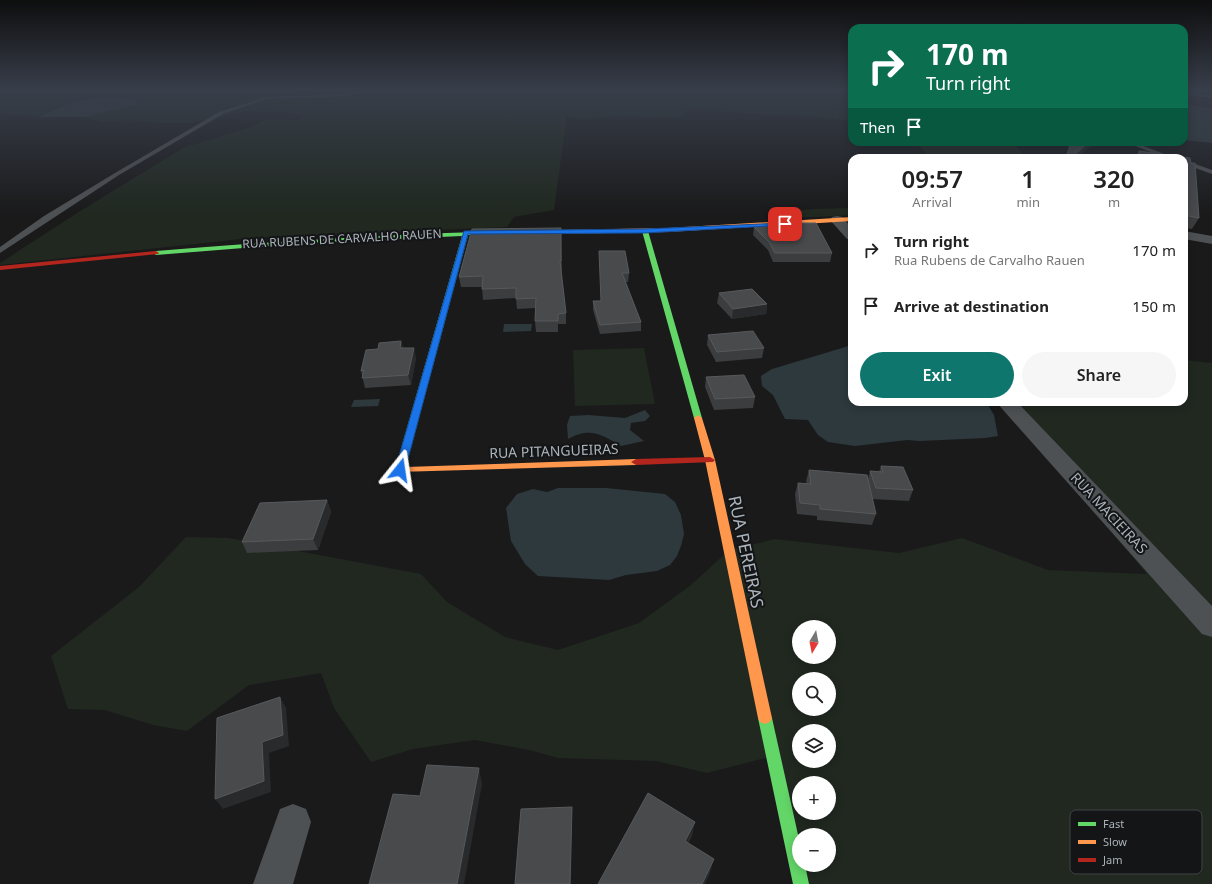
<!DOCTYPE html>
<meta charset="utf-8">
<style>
body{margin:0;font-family:"Noto Sans",sans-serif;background:#f6f6f6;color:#222;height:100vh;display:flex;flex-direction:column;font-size:15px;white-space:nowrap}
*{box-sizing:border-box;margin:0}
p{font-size:13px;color:#767676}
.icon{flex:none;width:22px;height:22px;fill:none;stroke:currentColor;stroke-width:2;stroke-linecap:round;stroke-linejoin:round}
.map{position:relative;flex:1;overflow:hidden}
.side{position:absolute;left:848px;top:154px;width:340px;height:252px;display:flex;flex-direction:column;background:#fff;border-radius:12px;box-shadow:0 2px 10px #0003}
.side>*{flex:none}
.top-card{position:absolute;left:848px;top:24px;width:340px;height:122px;border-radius:12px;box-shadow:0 2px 10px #0003;background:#0b6e4f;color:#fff;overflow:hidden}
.needle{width:26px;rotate:190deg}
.buttons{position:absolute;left:792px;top:620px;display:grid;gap:8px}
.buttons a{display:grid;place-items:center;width:44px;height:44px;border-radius:50%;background:#fff;box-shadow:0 2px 10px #0003;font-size:20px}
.pin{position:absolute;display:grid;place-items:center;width:34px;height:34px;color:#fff;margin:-17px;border-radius:8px;box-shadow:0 2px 6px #0006}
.me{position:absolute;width:44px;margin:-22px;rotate:15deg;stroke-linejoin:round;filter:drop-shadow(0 0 3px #0008)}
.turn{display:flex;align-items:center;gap:14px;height:84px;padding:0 12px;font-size:18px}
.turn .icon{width:52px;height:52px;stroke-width:2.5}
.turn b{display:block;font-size:28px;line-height:34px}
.then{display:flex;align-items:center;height:38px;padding:0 12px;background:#0003;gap:8px;font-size:15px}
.eta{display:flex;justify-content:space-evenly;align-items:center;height:68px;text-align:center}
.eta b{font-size:24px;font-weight:600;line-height:28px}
.action{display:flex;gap:8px;margin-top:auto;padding:8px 12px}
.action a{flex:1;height:46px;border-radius:24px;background:#0f766e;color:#fff;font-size:16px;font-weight:600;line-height:46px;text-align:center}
.action a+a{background:#f6f6f6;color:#222}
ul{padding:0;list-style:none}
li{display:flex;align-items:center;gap:12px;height:56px;padding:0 12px}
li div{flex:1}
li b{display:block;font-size:15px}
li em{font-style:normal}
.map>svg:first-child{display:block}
.green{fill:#202820;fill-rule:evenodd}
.water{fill:#2d393d}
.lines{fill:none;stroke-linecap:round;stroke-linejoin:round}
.lane{fill:#4e5154;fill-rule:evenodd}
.street{fill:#4e5154;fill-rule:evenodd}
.fast{fill:#63d668;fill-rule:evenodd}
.slow{fill:#ff974d;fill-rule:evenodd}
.jam{fill:#b3261e;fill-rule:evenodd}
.wall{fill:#3b3d3e}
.shaded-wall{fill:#292a2b}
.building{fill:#484a4c;stroke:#575a5d}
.route{fill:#1a73e8;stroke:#114b97}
.labels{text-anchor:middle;stroke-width:4;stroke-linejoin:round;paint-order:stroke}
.far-street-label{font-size:12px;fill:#acb4bb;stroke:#141517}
.street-label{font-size:14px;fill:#acb4bb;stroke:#141517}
.near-street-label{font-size:17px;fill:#acb4bb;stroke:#141517}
.key{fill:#141517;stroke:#424548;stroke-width:1}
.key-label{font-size:11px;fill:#acb4bb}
</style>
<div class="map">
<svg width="1212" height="884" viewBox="0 0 1212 884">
<rect width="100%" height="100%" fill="#1a1a1b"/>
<path class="green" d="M0 90H845L852 92V121L807 116 737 113 700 108 684 110 683 118 616 116 584 119 567 116 554 210 514 217 507 227 251 238 0 265V263L77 213 183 148 251 127 265 120H299L302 115 284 112 247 111 192 123H157L126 120 103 122 83 117 136 105 50 112 39 117 28 115 0 114Z
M915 142H1012L1027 158H931Z
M852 208V215L772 219 774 213 813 209Z
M644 348 655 404 575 406 573 350Z
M1184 360 1212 363V884H807L802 865H829V835H799L773 756 707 773 656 761 558 758 529 750 475 740 413 749 371 762 334 708 321 673 249 685 187 731 153 725 105 710 68 709 51 656 139 587 186 537 228 538 421 574 447 602 505 637 558 650 639 623 691 585 729 550 775 539 899 553 962 538 1048 570 1147 574 1001 402H1184ZM799 627H829V657H799ZM799 679H829V709H799ZM799 731H829V761H799ZM799 783H829V813H799Z"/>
<path class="water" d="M108 97 134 99 136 105 83 117H39C65 105 78 99 108 97Z
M1184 104 1212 108V143L1184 140Z
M504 324H532L531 331 503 332Z
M852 345V402H986L994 415 998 436 985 438 920 441 907 440 855 446 828 442 818 435 808 420 785 419 773 395 762 386 761 376 772 369Z
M380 399 378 406 351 407 354 400Z
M645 410 650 416 645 421 631 423 630 430 644 441 621 446C601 434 590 427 568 439L567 425 570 416 588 415 625 418Z
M558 488H606L665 494 675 502 681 515 684 534 681 546 677 556 670 565 657 571 626 575 609 580 538 576 525 564 511 541 506 508 517 494 533 489 547 492Z"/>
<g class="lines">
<path class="lane" d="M368 90H380L345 96 266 99 223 114 119 175 0 253V247L44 216 115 173 219 112 266 97 345 94Z
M1184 92 1212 96V98L1184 94Z
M1125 142H1133L1175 158H1166Z
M1184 160 1212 170V174L1184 164Z"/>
<path class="street" d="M837 216 842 217 852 228V240L847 239 830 220 832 217Z
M1184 231 1212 236V244L1184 239Z
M996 402H1017L1212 606V637L1202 634Z
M293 804 306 809 311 822 293 884H253L280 809Z"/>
<path class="fast" d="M645 229 648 231 702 418 701 420 698 421 694 418 642 231Z
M556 230 558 231V233L468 235 408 459 403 462 398 459 462 236 306 243 156 255 153 253 156 251C289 240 423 232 556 230Z
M765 712 770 714 772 718 799 839V865H805L809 884H793L758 718 760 714Z"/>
<path class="slow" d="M852 217V221L668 232 556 234 553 232 556 230 668 228Z
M698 415 702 418 715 460 772 718 770 722 765 724 760 722 758 718 705 460 694 418Z
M403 456 408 459 406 467 636 459 641 462 636 465 397 472 395 470 398 459Z"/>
<path class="jam" d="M156 251 159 253 158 254 0 270V266Z
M710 457 715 460 713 462 636 465 631 462 636 459Z"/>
</g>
<path class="wall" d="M1014 142H1032V144Z
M1139 151 1190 158 1199 218 1192 229 1184 228V158H1136Z
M795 223 832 253 830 262H773L768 250 753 235 754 227 795 225Z
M561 228 562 271H561L566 313V324H558V332H536L535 321 536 308 517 309 516 298 483 300 482 287H461L459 277Z
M625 251 629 273 628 282H625L641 322V331L600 334 593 310V301H600Z
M719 293 767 304 766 314 732 319 717 303Z
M708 335 764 348 762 358 716 362 707 345Z
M401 341 403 348 416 358 411 385 365 388 361 371 378 349Z
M706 377 755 397 753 408 714 410 705 387Z
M881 466 913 490 909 501 872 499 876 514 872 525 817 520V516L797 514 795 494 798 483 807 484 806 481 809 470 868 479 870 471 879 472Z
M327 500 331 512 318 550 247 553 242 542Z"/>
<path class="shaded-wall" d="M1089 142H1095L1077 158H1071Z
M767 304 766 314 732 319 733 309Z
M401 341 403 351 400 348Z
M414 348 416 358 411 385 408 375Z
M327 500 331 512 318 550 313 539Z
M280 697 286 708 289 746 269 753 271 792 223 809 215 799 262 742Z
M479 768 482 784 464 884H457Z
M572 807V817L571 884H570Z
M695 822 692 836 683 855 685 841Z
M714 859 710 873 705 884H702Z"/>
<path class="building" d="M1071 142H1089L1071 158H1066Z
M1139 151 1190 158 1191 163H1195L1199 218 1184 215V158H1138Z
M795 223H816L832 253H775L769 242 754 227 796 225Z
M561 228V261H560L566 313 558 314V321H535L536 298 516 299V288L482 289 483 276 459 277 472 229Z
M599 251H625L629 273H622L641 322 600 325 593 301H601Z
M752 289 767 304 733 309 719 293Z
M753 331 764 348 717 352 708 335Z
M401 341 400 348H414L408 375 362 378 364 370 361 371 366 350 378 349 379 343Z
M744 375 755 397 715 399 706 377Z
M881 466 903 467 913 490 876 488 870 471 883 472Z
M809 470 867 475 876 514 820 509V505L800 503 798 483 811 484Z
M327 500 313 539 242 542 260 503Z
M280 697 283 735 262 742 264 781 215 799 217 718Z
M427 765 479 768 457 884H369L393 794 420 796Z
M648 793 695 822 685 841 714 859 702 884H598Z
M572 807 570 884H515L521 809Z"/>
<linearGradient id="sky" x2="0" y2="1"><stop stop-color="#0e0e0f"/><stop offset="0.42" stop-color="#383e4a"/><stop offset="1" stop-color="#383e4a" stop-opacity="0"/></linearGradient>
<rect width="1212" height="214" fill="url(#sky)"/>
<path class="route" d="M785 223H787V225L645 233 468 234 405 470 400 474 397 473 395 470 464 231 645 229Z"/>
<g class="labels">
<g class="far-street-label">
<text transform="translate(342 239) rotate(-3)" y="4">RUA RUBENS DE CARVALHO RAUEN</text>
</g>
<g class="street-label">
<text transform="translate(554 451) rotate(-2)" y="5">RUA PITANGUEIRAS</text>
<text transform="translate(1109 513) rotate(47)" y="5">RUA MACIEIRAS</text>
</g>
<g class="near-street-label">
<text transform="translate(746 552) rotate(78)" y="6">RUA PEREIRAS</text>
</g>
</g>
<rect x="1070" y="810" width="132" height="64" rx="6" class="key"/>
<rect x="1078" y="822" width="18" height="4" fill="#63d668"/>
<rect x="1078" y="840" width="18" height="4" fill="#ff974d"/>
<rect x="1078" y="858" width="18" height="4" fill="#b3261e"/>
<g class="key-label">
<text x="1103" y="828">Fast</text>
<text x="1103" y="846">Slow</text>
<text x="1103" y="864">Jam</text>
</g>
</svg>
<div class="buttons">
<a><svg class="needle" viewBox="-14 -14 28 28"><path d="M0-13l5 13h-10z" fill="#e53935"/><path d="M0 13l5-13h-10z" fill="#767676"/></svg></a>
<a><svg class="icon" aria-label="search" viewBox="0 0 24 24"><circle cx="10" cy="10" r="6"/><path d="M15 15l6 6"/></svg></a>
<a><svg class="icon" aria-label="layers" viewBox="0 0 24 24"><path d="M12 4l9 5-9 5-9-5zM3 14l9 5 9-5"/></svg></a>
<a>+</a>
<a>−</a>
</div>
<div class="pin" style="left:785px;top:224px;background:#d93025"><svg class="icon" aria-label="arrive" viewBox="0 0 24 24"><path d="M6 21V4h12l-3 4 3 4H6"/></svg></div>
<svg class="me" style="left:400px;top:470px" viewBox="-20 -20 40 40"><path d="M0-17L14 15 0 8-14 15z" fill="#1a73e8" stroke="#fff" stroke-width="4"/></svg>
<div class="top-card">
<div class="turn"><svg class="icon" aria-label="right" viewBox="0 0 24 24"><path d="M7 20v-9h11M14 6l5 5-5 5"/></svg><div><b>170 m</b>Turn right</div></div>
<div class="then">Then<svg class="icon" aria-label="arrive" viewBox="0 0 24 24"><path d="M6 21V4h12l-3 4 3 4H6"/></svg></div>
</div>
<section class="side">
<div class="eta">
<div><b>09:57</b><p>Arrival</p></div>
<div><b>1</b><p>min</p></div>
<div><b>320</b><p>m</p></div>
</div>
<ul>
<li><svg class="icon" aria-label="right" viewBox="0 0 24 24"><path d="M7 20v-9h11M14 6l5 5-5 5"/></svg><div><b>Turn right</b><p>Rua Rubens de Carvalho Rauen</p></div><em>170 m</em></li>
<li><svg class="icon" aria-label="arrive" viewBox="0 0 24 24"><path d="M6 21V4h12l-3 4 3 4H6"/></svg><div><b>Arrive at destination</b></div><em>150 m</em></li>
</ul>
<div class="action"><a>Exit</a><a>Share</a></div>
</section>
</div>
